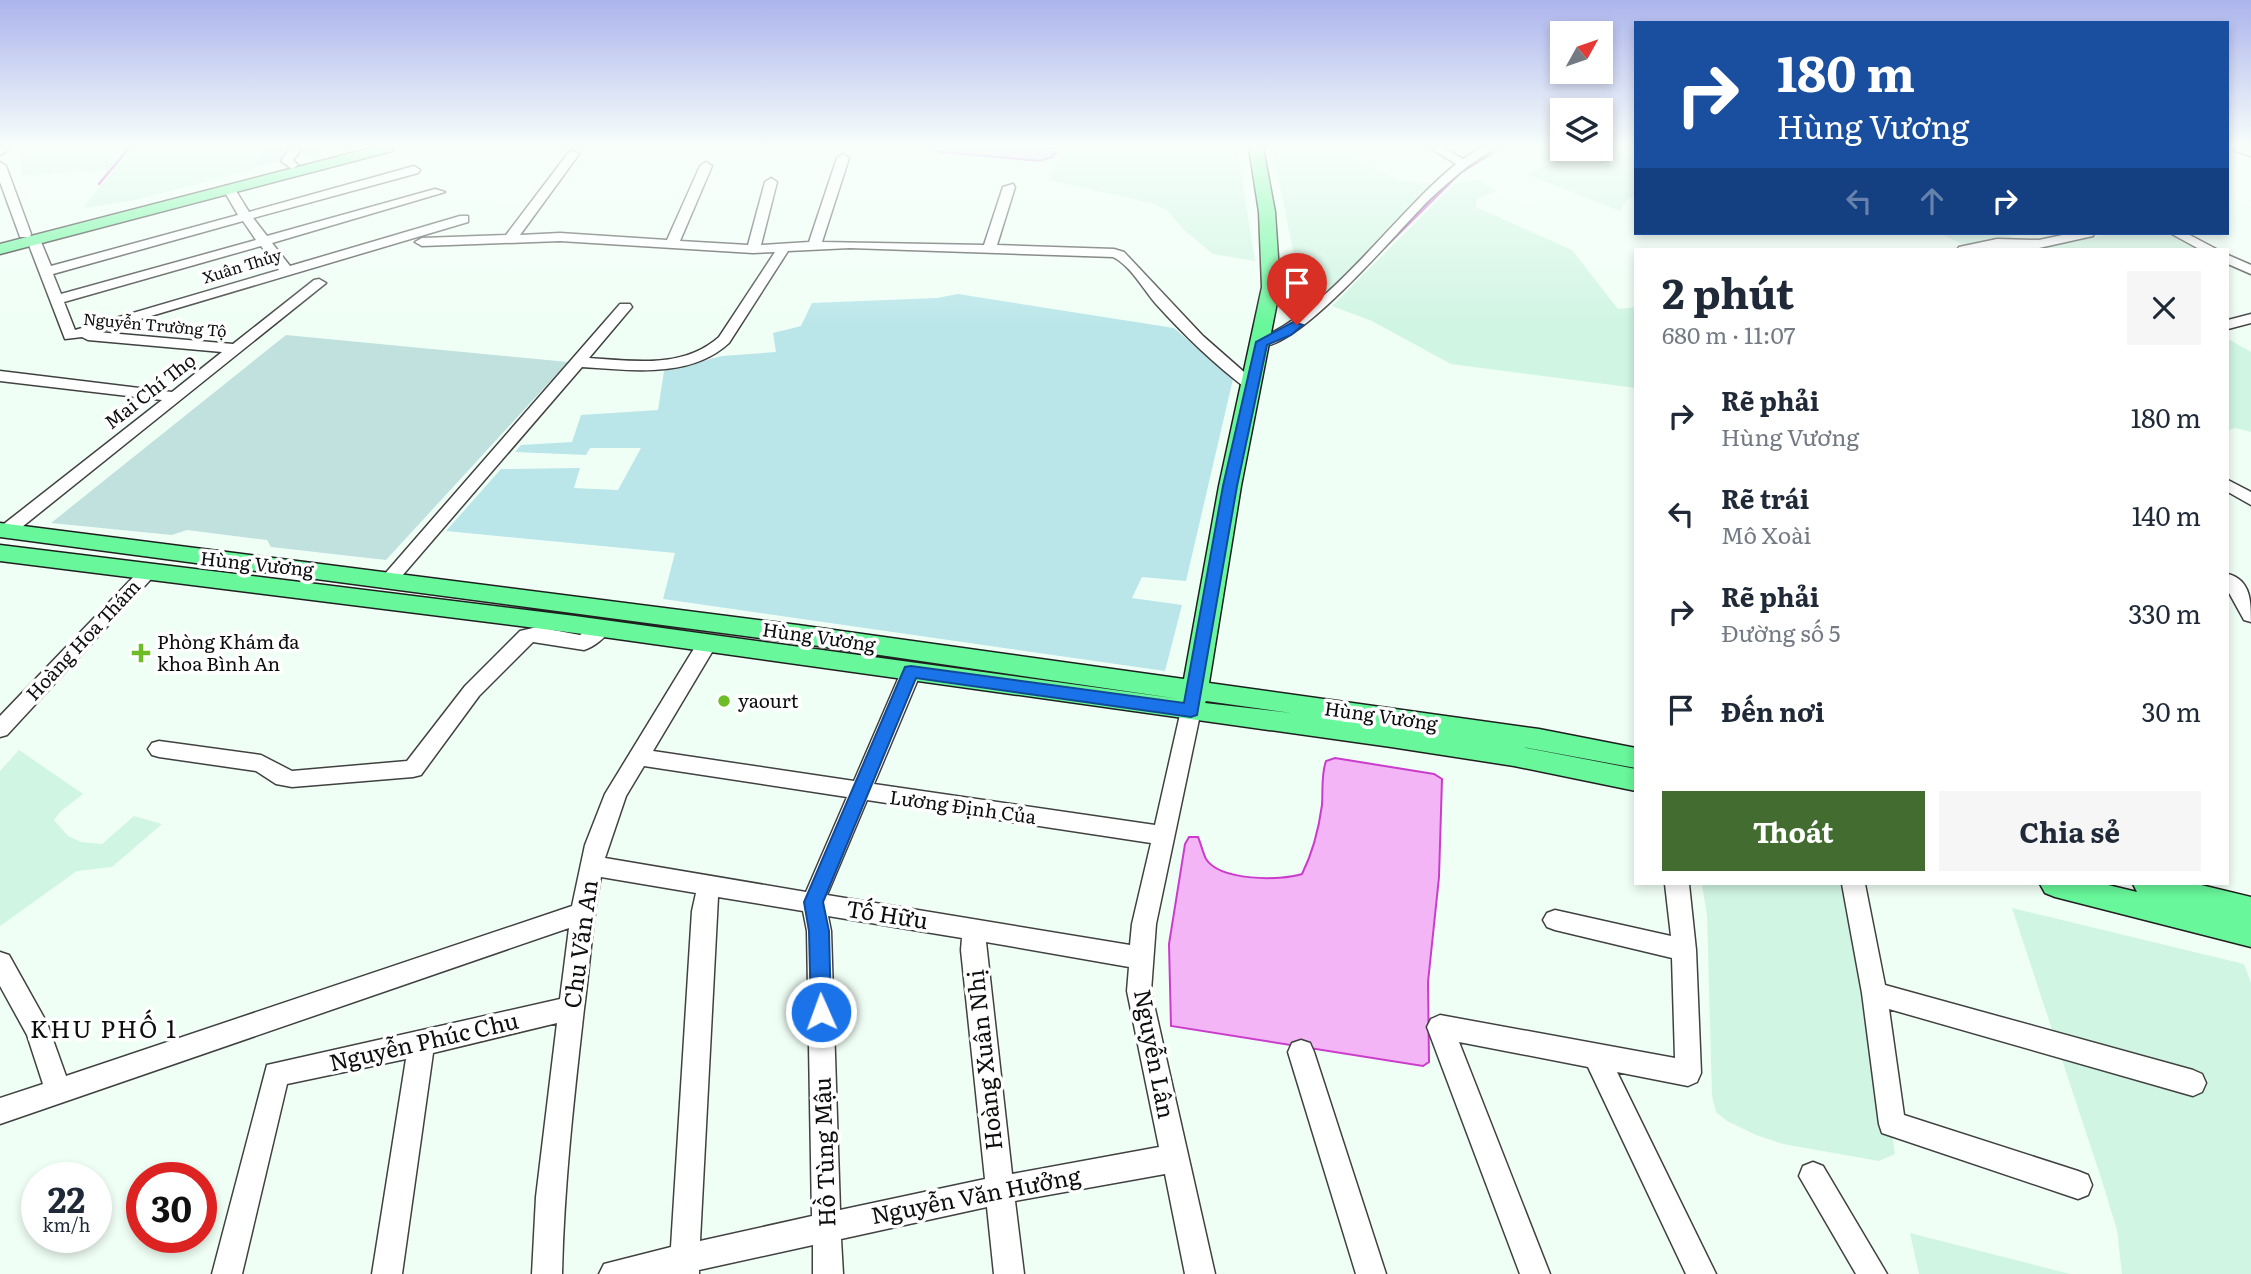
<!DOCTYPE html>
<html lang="vi">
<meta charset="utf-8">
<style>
body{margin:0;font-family:Literata,serif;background:#f6f6f7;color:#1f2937;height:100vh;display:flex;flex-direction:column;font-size:26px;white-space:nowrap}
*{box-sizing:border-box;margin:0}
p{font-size:23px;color:#747a83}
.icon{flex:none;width:38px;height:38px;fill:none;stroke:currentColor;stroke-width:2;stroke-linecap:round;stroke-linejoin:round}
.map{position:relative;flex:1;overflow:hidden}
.panel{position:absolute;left:1634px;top:248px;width:595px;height:637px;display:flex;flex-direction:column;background:#fff;border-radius:0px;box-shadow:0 4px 10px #0003}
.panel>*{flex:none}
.hud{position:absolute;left:1634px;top:21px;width:595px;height:214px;border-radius:0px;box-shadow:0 4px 10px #0003;background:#1a4fa0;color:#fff;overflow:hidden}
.needle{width:46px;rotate:50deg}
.controls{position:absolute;left:1550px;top:21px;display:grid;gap:14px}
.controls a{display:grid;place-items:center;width:63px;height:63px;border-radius:0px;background:#fff;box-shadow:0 4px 10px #0003;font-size:35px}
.speed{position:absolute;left:21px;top:1162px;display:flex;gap:14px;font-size:35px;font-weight:700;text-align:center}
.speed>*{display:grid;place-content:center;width:91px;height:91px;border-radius:50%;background:#fff;box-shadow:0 4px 10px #0003;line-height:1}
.speed small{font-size:18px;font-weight:400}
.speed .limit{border:10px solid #d22;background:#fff;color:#111}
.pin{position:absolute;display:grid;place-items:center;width:60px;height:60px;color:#fff;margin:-72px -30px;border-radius:50% 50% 50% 0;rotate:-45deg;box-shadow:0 0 7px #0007}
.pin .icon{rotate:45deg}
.me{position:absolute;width:77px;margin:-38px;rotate:358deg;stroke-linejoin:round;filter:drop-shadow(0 0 5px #0008)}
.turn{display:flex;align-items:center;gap:24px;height:147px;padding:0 28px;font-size:32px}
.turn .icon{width:91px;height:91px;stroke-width:2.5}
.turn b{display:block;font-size:49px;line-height:60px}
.lanes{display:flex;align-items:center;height:66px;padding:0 28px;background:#0003;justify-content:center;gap:35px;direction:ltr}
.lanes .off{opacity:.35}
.round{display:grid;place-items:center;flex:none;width:74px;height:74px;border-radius:0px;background:#f6f6f7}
.summary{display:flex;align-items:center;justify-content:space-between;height:119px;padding:0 28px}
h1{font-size:42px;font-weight:700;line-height:52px}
.cta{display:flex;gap:14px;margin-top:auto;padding:14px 28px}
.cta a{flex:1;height:80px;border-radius:0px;background:#426c30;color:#fff;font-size:28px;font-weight:700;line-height:80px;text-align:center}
.cta a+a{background:#f6f6f7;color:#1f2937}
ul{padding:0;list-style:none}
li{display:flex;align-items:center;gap:21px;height:98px;padding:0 28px}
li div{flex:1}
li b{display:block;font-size:26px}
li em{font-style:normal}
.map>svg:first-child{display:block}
.farmland{fill:#d0f5e3}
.green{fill:#bae6e9}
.cemetery{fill:#c1e1de}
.water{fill:#f3b5f5;stroke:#ca3dcc;stroke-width:2}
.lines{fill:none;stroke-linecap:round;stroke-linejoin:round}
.stream{stroke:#ca3dcc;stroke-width:2.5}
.minor-casing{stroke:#414141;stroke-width:3}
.major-casing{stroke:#1f1f1f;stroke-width:3}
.minor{fill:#fff;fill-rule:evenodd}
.major{fill:#68f79a;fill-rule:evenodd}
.route{fill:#1a73e8;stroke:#114b97;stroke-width:2}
.poi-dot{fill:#6cbd28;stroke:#fff;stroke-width:2.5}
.labels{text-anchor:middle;stroke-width:7;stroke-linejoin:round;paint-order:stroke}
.far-street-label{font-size:16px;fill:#0e0e0e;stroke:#fff}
.street-label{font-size:19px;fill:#0e0e0e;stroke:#fff}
.poi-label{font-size:19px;fill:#0e0e0e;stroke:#fff;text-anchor:start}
.near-street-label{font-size:23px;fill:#0e0e0e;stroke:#fff}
.near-neighbourhood-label{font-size:24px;letter-spacing:2px;fill:#0e0e0e;stroke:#fff}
</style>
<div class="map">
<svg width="2251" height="1274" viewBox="0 0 2251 1274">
<rect width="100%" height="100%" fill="#f0fff6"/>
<path class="farmland" d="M23 148H266L251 170 131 201 87 208 84 206 115 169 21 176Z
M1066 148H1237L1255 261 1213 254 1184 230 1167 210 1151 203 1048 180Z
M1272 148H1332L1400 181 1435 184 1323 297 1297 286 1299 279Z
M1539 148H1636V197L1628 199 1620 211 1526 174 1545 166 1546 164 1536 152Z
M1478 180 1496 191 1477 199 1476 207 1572 250 1618 309 1636 307V388L1451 364 1372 321 1332 306 1455 183Z
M1939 233H2004L2021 242 1968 247Z
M2116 233H2167L2199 250H1976L2038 248Z
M2228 339 2251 352V432L2235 428 2228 430Z
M19 750 83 794 60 812 54 820 68 836 81 842 102 844 134 816 162 824 112 867 77 871 0 926V771Z
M1702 884H1846L1869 970 1895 1154 1879 1161 1783 1144 1756 1135 1727 1121 1716 1112 1712 1096 1707 916Z
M2012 908 2244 964 2251 983V1274H2122L2117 1230 2102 1181Z
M1910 1233 2070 1274H1919Z"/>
<path class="green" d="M266 148H336L252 168Z
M958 294 1174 328 1233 379 1186 581 1142 577 1132 598 1182 605 1165 671 663 599 675 553 446 531 501 469 580 468 574 488 618 490 641 448H590L586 455 515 452 521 445 572 442 581 415 658 410 664 371 722 356 776 352 773 333 801 326 812 303 937 298Z"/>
<path class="cemetery" d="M286 335 568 362 386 560 271 547 267 540 187 530 172 535 51 523Z"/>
<path class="water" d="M934 148H1059L1053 157 1040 161 934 151Z
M1335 758 1434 774 1442 779 1439 877 1428 982 1429 1062 1423 1066 1171 1026 1169 944 1185 844 1189 837H1198C1201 844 1203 853 1206 859 1220 881 1280 881 1302 874 1312 854 1319 827 1322 805 1323 790 1321 775 1326 761Z"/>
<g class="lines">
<path class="stream" d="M99 184 129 148
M1384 248 1460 173 1501 148"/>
<g class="minor-casing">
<path id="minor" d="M0 148H11L0 155Z
M290 148H302L293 160 298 165 292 169 281 161Z
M1430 148H1444L1463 159 1480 148H1493C1485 156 1475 161 1467 167 1454 177 1442 188 1430 199 1401 227 1295 355 1257 346L1255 343 1257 340C1333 308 1391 217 1456 164Z
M2231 148 2251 149V156L2233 150Z
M573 151 579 154 520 235 560 233 667 240 700 166 706 162 712 166 680 241 748 245 765 182 771 178 777 182 761 245 809 242 837 158 843 154 849 158 822 242 984 245 1003 187 1013 184 1015 187 997 245 1114 249 1124 252 1203 336 1260 386 1252 391 1247 389C1214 364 1184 335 1156 304 1143 289 1131 266 1113 257L850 248 788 251 729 343C690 379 631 370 582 367L395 584H383L380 580 383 576 620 304H630L632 307 589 358C633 361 683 369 719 337L775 252 753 253 560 241 422 246 415 242 422 238 506 235 569 152Z
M0 162 6 166 31 234 30 237H20L19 234 0 182Z
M414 166 420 170 418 173 253 218 267 236 435 189 445 192 272 243 290 266 460 216H468V222L97 332 233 344 314 280 319 279 326 283 12 535H0V527L162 400 0 381V371L172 392 222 352 88 340 82 337 65 339 27 240 29 237H39L51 266 238 215 223 189 225 186H233L249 212ZM243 221 256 240 61 294 53 274ZM261 246 279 270 75 330 64 302Z
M2072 233H2094L2093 236 2039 248 1957 250 1959 247 1997 239 2039 240Z
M2170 233H2186L2218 250H2201Z
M2228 255 2251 265V274L2228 264Z
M2251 314V323L2228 329V320Z
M2228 480 2251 492V505L2228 492Z
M146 568 152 570 155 574 152 578 7 735 0 737V716L140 570Z
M2228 574C2251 580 2251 602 2251 622L2244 620 2228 591Z
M602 621 609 623 612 628C606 637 594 647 584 650L533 642 479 696 421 775 413 777 292 787 276 784 256 771 159 757 152 755 148 749 152 743 159 741 261 755 292 771 407 761 465 686 520 631 537 627 580 635Z
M708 635 715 637 718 642 653 751 854 781 901 672 904 667 911 665 918 667 921 672 874 784 1155 825 1181 710 1184 705 1191 702 1198 705 1201 710 1156 924 1151 991 1215 1274H1185L1165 1174 1015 1201 1024 1274H994L987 1207 841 1239 843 1274H813V1245L699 1270V1274H599L604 1264 671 1247 692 911 696 893 601 877C592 921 590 965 584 1009 574 1097 564 1185 562 1274H532L536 1197 557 1023 433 1053 402 1274H372L406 1059 287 1084 242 1274H212L267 1065 560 999 569 928 0 1124V1098L43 1084 27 1035 0 986V952L9 955 47 1023 66 1076 572 906 585 845 605 794 701 637ZM644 766 847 797 806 892 605 858 626 796ZM867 800 1151 843 1132 924 1130 945 827 895ZM718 897 803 911 807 931 812 1216 700 1241ZM828 916 962 938 961 950 985 1179 840 1210 831 931ZM986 942 1129 967 1127 991 1159 1147 1012 1174Z
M1665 884H1689L1696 950 1701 1073 1697 1082 1688 1086 1617 1072 1716 1274H1686L1588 1067 1459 1042 1550 1274H1520L1427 1027 1431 1019 1440 1015 1675 1058 1672 958 1555 930 1547 927 1543 920 1547 913 1555 910 1671 936Z
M1842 884H1865L1885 985 2193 1070 2202 1074 2206 1083 2202 1092 2193 1096 1889 1009 1904 1115 2078 1171 2088 1175 2092 1185 2088 1195 2078 1199 1882 1133 1879 1124 1862 993Z
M1301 1040 1310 1043 1314 1052 1386 1274H1356L1288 1052 1292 1043Z
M1813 1162 1823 1166 1887 1274H1856L1799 1176 1803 1166Z"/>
</g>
<g class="major-casing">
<path id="major" d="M371 148H394L392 151 0 254V244Z
M1249 148H1263L1275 212 1280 287 1241 486 1209 683 1539 729 1636 748V768L1522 747 1636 769V791L1514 766 1391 747 575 633 0 561V545L575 616 1180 699 798 643 0 537V523L798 625 1184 679 1219 486 1262 287 1259 212ZM1206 701 1291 713 1205 703Z
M2040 884H2104L2137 892 2133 884H2197L2251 897V947L2055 897 2045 893Z"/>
</g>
<use href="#minor" class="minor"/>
<use href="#major" class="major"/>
</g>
<linearGradient id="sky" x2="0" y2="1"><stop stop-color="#acb4ed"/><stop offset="0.45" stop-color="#f8fffb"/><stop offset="1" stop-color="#f8fffb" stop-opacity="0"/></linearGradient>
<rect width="2251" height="326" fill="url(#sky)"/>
<path class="route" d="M1293 322 1303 325 1291 335 1267 345 1237 486 1197 715 1191 717 916 678 823 902 829 931 831 1012 828 1019 821 1021 814 1019 811 1012 809 931 804 902 905 667 911 666 1184 703 1223 486 1256 342Z"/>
<g class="poi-dot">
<path d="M137.5 642.5h7v7h7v7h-7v7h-7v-7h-7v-7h7z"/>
<circle cx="724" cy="701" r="7"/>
</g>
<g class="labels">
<g class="far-street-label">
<text transform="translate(242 266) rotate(-17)" y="6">Xuân Thủy</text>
<text transform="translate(155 325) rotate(5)" y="6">Nguyễn Trường Tộ</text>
</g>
<g class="street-label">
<text transform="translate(150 391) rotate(-38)" y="7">Mai Chí Thọ</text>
<text transform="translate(257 564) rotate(6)" y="7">Hùng Vương</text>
<text transform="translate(819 637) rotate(8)" y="7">Hùng Vương</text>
<text transform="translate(83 640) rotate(-47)" y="7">Hoàng Hoa Thám</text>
<text transform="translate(1381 716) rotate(8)" y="7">Hùng Vương</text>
<text transform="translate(963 807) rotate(8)" y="7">Lương Định Của</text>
</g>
<g class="poi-label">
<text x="157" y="649">Phòng Khám đa<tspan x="157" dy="22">khoa Bình An</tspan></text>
<text x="738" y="708">yaourt</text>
</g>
<g class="near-street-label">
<text transform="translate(887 915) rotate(9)" y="8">Tố Hữu</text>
<text transform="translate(581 944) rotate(-82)" y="8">Chu Văn An</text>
<text transform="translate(424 1042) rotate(-13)" y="8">Nguyễn Phúc Chu</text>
<text transform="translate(1154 1054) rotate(79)" y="8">Nguyễn Lân</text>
<text transform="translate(985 1060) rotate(-96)" y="8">Hoàng Xuân Nhị</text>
<text transform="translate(825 1152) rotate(-92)" y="8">Hồ Tùng Mậu</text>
<text transform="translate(976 1196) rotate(-11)" y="8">Nguyễn Văn Hưởng</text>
</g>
<g class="near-neighbourhood-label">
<text x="104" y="1038">KHU PHỐ 1</text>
</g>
</g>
</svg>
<div class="controls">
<a><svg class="needle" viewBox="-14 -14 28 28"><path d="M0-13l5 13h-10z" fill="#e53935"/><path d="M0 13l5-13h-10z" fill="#747a83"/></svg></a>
<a><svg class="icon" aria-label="layers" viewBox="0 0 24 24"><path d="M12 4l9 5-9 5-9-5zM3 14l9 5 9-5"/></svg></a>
</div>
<div class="speed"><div>22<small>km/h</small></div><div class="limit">30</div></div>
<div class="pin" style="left:1297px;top:325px;background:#d93025"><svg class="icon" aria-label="arrive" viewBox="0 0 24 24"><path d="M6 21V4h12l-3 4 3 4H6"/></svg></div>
<svg class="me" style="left:821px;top:1012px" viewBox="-20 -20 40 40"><circle r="17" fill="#1a73e8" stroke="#fff" stroke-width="3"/><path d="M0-11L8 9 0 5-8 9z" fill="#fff"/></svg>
<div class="hud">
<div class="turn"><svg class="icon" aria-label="right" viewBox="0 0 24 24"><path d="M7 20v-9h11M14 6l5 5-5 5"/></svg><div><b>180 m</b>Hùng Vương</div></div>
<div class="lanes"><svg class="icon off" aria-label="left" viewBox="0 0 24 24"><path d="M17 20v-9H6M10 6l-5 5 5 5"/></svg><svg class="icon off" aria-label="ahead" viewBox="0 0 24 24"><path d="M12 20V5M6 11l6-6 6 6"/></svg><svg class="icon" aria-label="right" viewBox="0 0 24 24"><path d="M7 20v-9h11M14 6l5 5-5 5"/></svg></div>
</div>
<section class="panel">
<div class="summary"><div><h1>2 phút</h1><p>680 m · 11:07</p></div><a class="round"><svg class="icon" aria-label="close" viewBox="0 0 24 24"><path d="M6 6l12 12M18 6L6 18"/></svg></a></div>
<ul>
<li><svg class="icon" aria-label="right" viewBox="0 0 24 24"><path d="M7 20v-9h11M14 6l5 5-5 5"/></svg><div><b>Rẽ phải</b><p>Hùng Vương</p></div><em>180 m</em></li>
<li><svg class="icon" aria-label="left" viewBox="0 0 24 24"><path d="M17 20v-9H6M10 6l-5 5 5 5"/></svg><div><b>Rẽ trái</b><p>Mô Xoài</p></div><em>140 m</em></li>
<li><svg class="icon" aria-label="right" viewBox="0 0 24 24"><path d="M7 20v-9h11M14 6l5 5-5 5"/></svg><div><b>Rẽ phải</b><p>Đường số 5</p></div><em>330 m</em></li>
<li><svg class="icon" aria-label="arrive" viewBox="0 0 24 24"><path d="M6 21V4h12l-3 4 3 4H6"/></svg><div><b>Đến nơi</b></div><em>30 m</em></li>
</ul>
<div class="cta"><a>Thoát</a><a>Chia sẻ</a></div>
</section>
</div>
